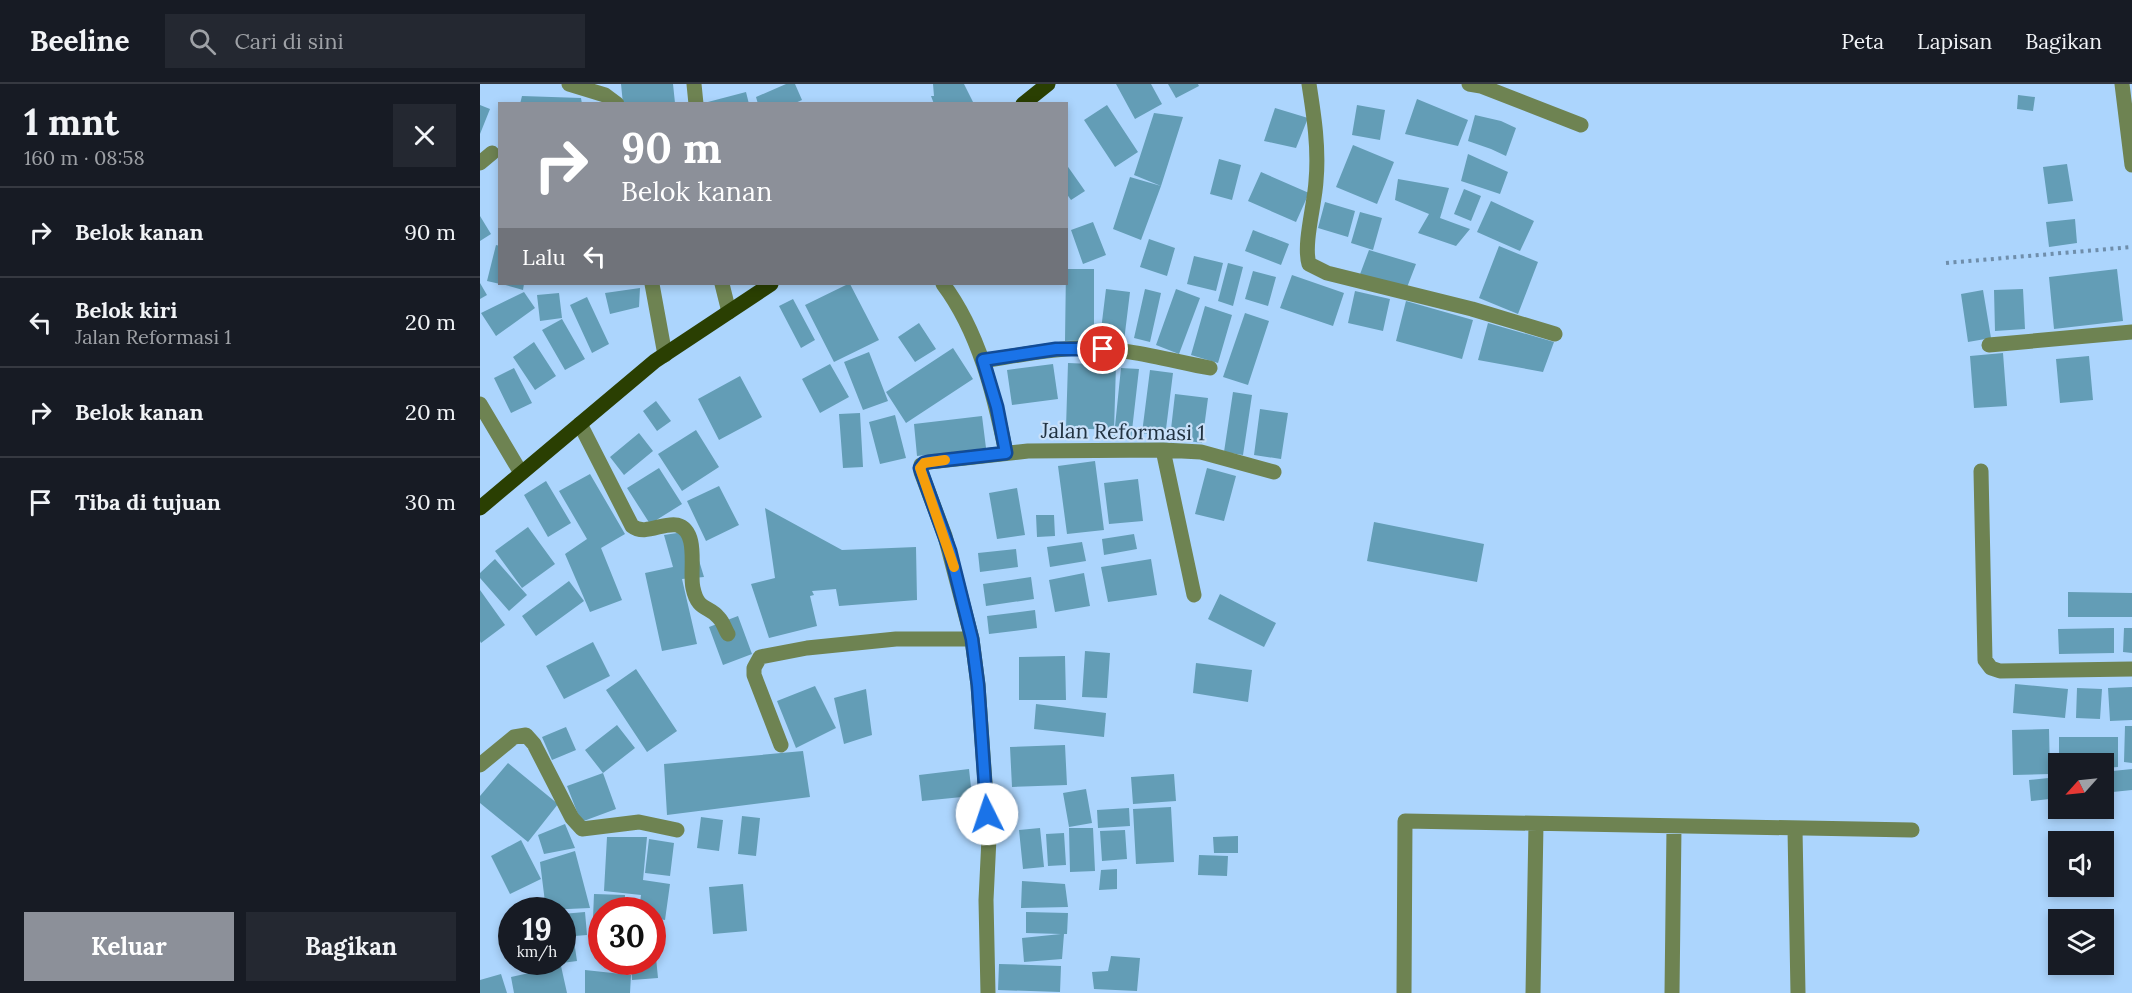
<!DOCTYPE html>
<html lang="id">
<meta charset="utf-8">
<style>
body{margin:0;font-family:Lora,serif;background:#242831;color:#f1f3f6;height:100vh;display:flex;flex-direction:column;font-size:22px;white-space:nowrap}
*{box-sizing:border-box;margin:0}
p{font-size:20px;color:#9ea1a6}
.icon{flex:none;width:33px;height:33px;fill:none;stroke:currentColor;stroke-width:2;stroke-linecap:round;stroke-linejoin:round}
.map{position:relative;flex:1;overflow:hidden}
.side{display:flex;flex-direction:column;background:#171b24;width:480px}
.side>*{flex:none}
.top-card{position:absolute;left:18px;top:18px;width:570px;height:183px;border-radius:0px;box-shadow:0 3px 9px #0003;background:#8c9099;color:#fff;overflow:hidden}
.needle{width:39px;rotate:243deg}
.controls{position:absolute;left:1568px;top:669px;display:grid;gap:12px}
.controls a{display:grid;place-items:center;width:66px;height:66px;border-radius:0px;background:#171b24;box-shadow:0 3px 9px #0003;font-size:30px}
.speed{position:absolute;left:18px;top:813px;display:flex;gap:12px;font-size:30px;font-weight:700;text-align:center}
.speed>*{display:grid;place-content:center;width:78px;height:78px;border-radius:50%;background:#171b24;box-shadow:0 3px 9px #0003;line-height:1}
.speed small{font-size:15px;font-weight:400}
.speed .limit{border:9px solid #d22;background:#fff;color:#111}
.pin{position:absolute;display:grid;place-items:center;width:51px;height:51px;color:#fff;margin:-26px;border:3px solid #fff;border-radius:50%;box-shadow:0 2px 6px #0007}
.me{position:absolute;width:66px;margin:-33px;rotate:356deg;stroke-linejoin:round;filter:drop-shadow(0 0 4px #0008)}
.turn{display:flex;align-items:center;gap:21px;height:126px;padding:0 24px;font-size:27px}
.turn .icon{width:78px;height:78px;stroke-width:2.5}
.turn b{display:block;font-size:42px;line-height:51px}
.then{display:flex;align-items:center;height:57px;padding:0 24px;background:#0003;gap:12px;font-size:22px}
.round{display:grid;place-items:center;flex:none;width:63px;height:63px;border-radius:0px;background:#242831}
.overview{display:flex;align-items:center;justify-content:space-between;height:102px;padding:0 24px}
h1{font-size:36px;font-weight:700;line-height:45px}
.cta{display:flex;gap:12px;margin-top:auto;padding:12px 24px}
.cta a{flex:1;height:69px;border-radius:0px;background:#8c9099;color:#fff;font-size:24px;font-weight:700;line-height:69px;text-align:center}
.cta a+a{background:#242831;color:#f1f3f6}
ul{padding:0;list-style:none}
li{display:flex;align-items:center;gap:18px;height:90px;padding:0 24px;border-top:2px solid #363941}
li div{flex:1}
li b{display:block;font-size:22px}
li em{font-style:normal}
header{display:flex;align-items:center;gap:36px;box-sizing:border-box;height:84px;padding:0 30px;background:#171b24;border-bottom:2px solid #363941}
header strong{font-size:28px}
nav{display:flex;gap:33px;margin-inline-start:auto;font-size:21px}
.search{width:420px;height:54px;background:#242831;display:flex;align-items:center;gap:15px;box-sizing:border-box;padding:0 21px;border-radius:0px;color:#9ea1a6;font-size:22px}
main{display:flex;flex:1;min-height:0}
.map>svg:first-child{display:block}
.building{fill:#639db6}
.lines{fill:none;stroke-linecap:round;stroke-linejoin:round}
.path{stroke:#6f8eab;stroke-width:4;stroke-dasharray:3 4.5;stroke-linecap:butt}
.minor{stroke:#6e8352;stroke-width:15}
.major{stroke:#2a3f02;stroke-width:15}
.route-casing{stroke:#114b97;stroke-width:15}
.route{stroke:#1a73e8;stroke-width:10}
.slow{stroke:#f59e0b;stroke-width:10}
.labels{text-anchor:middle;stroke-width:4.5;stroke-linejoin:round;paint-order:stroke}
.street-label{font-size:21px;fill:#213241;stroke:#c8e0f9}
</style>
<header>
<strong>Beeline</strong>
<div class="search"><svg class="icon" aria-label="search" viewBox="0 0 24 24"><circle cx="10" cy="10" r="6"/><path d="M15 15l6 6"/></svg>Cari di sini</div>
<nav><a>Peta</a><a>Lapisan</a><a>Bagikan</a></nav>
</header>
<main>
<section class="side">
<div class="overview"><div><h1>1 mnt</h1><p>160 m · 08:58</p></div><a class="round"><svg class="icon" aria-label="close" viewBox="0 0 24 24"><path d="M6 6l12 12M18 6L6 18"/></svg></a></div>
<ul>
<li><svg class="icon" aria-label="right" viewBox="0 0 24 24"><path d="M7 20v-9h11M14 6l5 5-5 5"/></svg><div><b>Belok kanan</b></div><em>90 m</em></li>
<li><svg class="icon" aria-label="left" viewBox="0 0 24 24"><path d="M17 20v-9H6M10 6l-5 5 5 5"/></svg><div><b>Belok kiri</b><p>Jalan Reformasi 1</p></div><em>20 m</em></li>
<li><svg class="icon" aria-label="right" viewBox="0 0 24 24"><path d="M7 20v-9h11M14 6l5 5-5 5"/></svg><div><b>Belok kanan</b></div><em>20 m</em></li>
<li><svg class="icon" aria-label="arrive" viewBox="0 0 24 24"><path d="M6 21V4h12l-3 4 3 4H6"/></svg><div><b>Tiba di tujuan</b></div><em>30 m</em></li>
</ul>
<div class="cta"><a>Keluar</a><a>Bagikan</a></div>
</section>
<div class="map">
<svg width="1652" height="909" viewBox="0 0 1652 909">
<rect width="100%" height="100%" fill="#acd5fd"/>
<path class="building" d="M141 0H193L195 19 143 20Z
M306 0H315L322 16 313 20H278L276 13Z
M453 0H484L494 20H454L451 12H454Z
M636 0H671L682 20 655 35Z
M688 0H718L719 2 696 14Z
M266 8 269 20H224V19Z
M1538 11 1555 13 1553 27 1537 25Z
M42 12 101 14 102 20H40Z
M937 15 988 36 978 62 925 50Z
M0 21 10 25 0 50Z
M627 21 658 68 635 83 604 36Z
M877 21 905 26 900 56 872 51Z
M795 24 828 34 816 64 784 57Z
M674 29 703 33 681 102 661 156 633 145 650 93 681 102 654 91Z
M995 31 1021 37 1036 44 1026 72 1011 65 988 57Z
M873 61 914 78 897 120 856 103Z
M988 70 1028 88 1020 110 981 97Z
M739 75 761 81 752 116 730 110Z
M586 80 605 107 591 116 586 109Z
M1587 80 1593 117 1568 120 1563 83Z
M781 88 829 109 816 138 768 117Z
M918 95 969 104 960 134 990 145 976 162 938 149 949 130 915 116Z
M984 105 1001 112 991 137 974 130Z
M1011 117 1054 137 1040 167 997 148Z
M845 118 875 127 868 153 838 144Z
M880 128 902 134 893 166 871 159Z
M0 132 11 150 0 157Z
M1595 135 1597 159 1569 163 1566 138Z
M613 138 626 171 603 180 591 146Z
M773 146 809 160 801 181 765 167Z
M669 155 695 164 687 192 660 183Z
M16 161 20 162V200L7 197Z
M1019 162 1058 178 1038 230 999 214Z
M889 166 936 180 926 206 879 193Z
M714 172 743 179 736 207 707 200Z
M748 179 763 183 753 222 738 217Z
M586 185H614V256L585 257Z
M1637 185 1643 237 1574 245 1569 193Z
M773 187 796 193 788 222 765 215Z
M812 191 864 209 853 242 800 224Z
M0 199 7 211 0 215Z
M22 200H44L43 206Z
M368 200H370L399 256 354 278 325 221Z
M160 204 159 223 130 230 125 209Z
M626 205 650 208 644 257 620 254Z
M665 205 681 209 670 258 654 254Z
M696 205 720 214 699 270 676 261Z
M1543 205 1545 245 1515 247 1514 206Z
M1503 206 1511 254 1488 258 1481 210Z
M875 207 910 215 903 247 868 239Z
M44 208 55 224 16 252 1 229Z
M79 209 82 234 60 237 57 211Z
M107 213 129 260 112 269 90 221Z
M313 215 335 256 321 264 299 222Z
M926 217 993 236 982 275 916 257Z
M725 222 752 231 738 279 711 271Z
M765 229 789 237 768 301 743 293Z
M82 235 105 275 85 286 62 246Z
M439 239 456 265 435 278 418 253Z
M1008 239 1074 258 1063 288 998 276Z
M54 258 76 292 55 306 33 273Z
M473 264 493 295 426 339 406 308Z
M389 268 408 317 383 326 364 278Z
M1523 269 1527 322 1494 324 1490 272Z
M1609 272 1613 316 1580 319 1576 275Z
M588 279 636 281 634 346 586 344Z
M350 280 369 313 340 329 322 295Z
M573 280 578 315 532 321 527 286Z
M34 284 52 319 31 329 14 294Z
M641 284 659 285 651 355 634 352Z
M670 286 693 289 685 353 662 349Z
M260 292 282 333 239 356 218 315Z
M753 308 772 311 763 371 744 368Z
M695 310 728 314 722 359 690 354Z
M176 317 191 337 177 347 163 327Z
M780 325 808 329 801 375 774 371Z
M380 329 383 383 363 384 359 330Z
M415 331 426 374 400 380 389 338Z
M502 332 506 364 437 372 434 340Z
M216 346 239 383 202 407 178 370Z
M159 349 173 367 144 391 130 373Z
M615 377 624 446 587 450 578 382Z
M179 384 202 420 170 440 147 404Z
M727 384 756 392 744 437 715 430Z
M110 390 145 450 121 464 142 516 110 528 85 470 107 455 79 407Z
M658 395 663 437 629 440 624 399Z
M66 397 91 439 68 453 44 411Z
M239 402 259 441 226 457 207 417Z
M537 404 545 451 517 455 509 409Z
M285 424 362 466 436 463 437 516 359 522 356 505 332 507 334 511 330 512 337 542 289 554 271 500 295 494Z
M556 431H574L575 452 557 453Z
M894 438 1004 460 997 498 887 477Z
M48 443 75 480 42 504 15 467Z
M210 447 224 493 202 495 217 560 182 567 165 489 193 483 184 451Z
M654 450 657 465 624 471 622 455Z
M602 458 606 477 570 483 567 463Z
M536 465 538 483 500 488 498 469Z
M15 475 47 511 29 527 0 494V489Z
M671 475 677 511 628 518 621 483Z
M604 489 610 522 575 528 569 496Z
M551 493 554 515 506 522 503 500Z
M89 497 104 517 56 552 42 532Z
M0 506 25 541 1 559 0 557Z
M1588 508 1652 509V533H1588Z
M740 510 796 539 784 563 728 535Z
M555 526 557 544 509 550 507 532Z
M258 532 272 570 243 581 229 543Z
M1634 544V569L1579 570 1578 545Z
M1644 544H1652V569L1643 568Z
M113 558 130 592 84 615 66 582Z
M605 567 630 569 627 614 602 613Z
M585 572 586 616H539V573Z
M716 579 772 586 768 618 713 609Z
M156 585 197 647 167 668 126 606Z
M1535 600 1588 605 1585 634 1533 629Z
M335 602 356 644 316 664 297 617Z
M1652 603V636L1630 637 1628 604Z
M1597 604 1622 605 1620 635 1596 634Z
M386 605 392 651 364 660 354 614Z
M556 620 626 629 624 653 554 645Z
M137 641 155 664 123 689 105 666Z
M1645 642H1652V679L1644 678Z
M86 643 96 666 72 676 62 653Z
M1569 645 1570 690 1533 691 1532 646Z
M1579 653H1638V683L1623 684V680H1579Z
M585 661 587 701 532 703 530 663Z
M323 667 330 713 187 731 184 680Z
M28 679 78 720 48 758 0 719V712Z
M489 685 492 712 442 717 439 691Z
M1652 685V706L1623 709V688Z
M123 689 136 725 101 738 87 702Z
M694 690 696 717 653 720 651 693Z
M1578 693V714L1551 717 1549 696Z
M606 705 612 739 589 743 583 709Z
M691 723 694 778 656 780 653 725Z
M649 724 650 742 618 744 617 726Z
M262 732 280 734 276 772 258 770Z
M221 733 243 736 239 767 217 764Z
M85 740 95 764 64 770 58 751Z
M560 744 564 783 543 785 539 746Z
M589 744H613L615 787 590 788Z
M645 746 647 775 622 777 620 747Z
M584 749 586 781 568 782 566 750Z
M758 752V769H734L733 753Z
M127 753H167L163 796 190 800 185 836 172 834V826H159L161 811 124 807Z
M169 755 194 759 190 792 165 789Z
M41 756 61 795 30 810 11 772Z
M95 767 110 824 66 826 60 778Z
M719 771 748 772 747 792 718 791Z
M637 785V805L619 806 621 786Z
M542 797 585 800 588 823 541 824Z
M263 800 267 847 233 850 229 803Z
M114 810 145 811V826H122V834H113Z
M105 828 107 851 82 853V830Z
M546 828 588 829 587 850H584L582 875 544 878 542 854 581 850 546 849Z
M172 853H174L178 894 152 896 151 878H172Z
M94 857 97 877 44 884V878H82V858Z
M631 872 660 874 657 907 614 905 612 888 628 887Z
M519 880 581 882 580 908 518 906Z
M81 882 87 909H34L31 893Z
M105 886 151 891 150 909H105Z
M21 890 27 909H0V896Z"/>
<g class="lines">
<path class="path" d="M1466 179 1652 163"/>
<path class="minor" d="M89 0 125 11 137 20
M214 0 216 20
M829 0C834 32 839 64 836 97 835 119 823 160 829 180L847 189 992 225 1075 250
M989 0 1001 2 1101 41
M1642 0 1652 81
M0 79 12 69
M172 200 185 271
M242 200 249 228
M463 200C499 248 514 310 526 369
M1509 261 1652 248
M503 277C535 272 568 265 600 264 643 263 688 276 730 284
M0 320 41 389
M100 340 152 442C165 452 183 438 197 441 220 447 209 488 213 504 218 528 229 521 239 534 243 538 245 545 248 550
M683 366 714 511
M1501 387 1505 576 1511 584 1520 587 1652 585
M301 661 274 591V584L280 573 327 564 416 555H492
M0 681 34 653 46 651 54 660 92 734 102 745 159 738 197 746
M1315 745 1318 909
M508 909 506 816 509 754 498 601 492 555 465 452 441 388V381L449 378 548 367 683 366 721 368 794 388
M924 909 925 737 1432 746
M1053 909 1056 740
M1192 909 1194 743"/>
<path class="major" d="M543 20 568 0
M0 424 175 277 291 200"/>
</g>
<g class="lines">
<g class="route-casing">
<path id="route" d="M507 730 498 601 492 555 470 467 440 384 444 379 448 378 526 369 517 323 503 276 576 265H623"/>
</g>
<use href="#route" class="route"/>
<path class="slow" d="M465 376 444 379 440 384 474 483"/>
</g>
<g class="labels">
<g class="street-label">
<text transform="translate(643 348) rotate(1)" y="7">Jalan Reformasi 1</text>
</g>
</g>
</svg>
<div class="controls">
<a><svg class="needle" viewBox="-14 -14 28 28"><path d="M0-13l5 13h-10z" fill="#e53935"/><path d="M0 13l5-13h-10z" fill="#9ea1a6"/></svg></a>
<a><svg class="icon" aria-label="sound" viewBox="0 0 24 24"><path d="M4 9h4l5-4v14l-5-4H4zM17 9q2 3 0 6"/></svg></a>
<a><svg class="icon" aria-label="layers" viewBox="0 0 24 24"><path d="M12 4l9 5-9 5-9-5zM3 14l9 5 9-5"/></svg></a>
</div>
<div class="speed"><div>19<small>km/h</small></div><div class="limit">30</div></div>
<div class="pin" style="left:623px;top:265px;background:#d93025"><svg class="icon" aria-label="arrive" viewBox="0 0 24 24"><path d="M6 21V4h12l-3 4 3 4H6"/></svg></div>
<svg class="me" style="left:507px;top:730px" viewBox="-20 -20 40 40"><circle r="19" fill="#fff"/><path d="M0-13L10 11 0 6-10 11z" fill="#1a73e8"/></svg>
<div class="top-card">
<div class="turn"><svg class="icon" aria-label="right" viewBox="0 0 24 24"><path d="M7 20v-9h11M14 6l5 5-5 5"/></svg><div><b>90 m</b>Belok kanan</div></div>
<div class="then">Lalu<svg class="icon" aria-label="left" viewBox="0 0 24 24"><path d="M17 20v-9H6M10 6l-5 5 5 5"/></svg></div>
</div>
</div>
</main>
